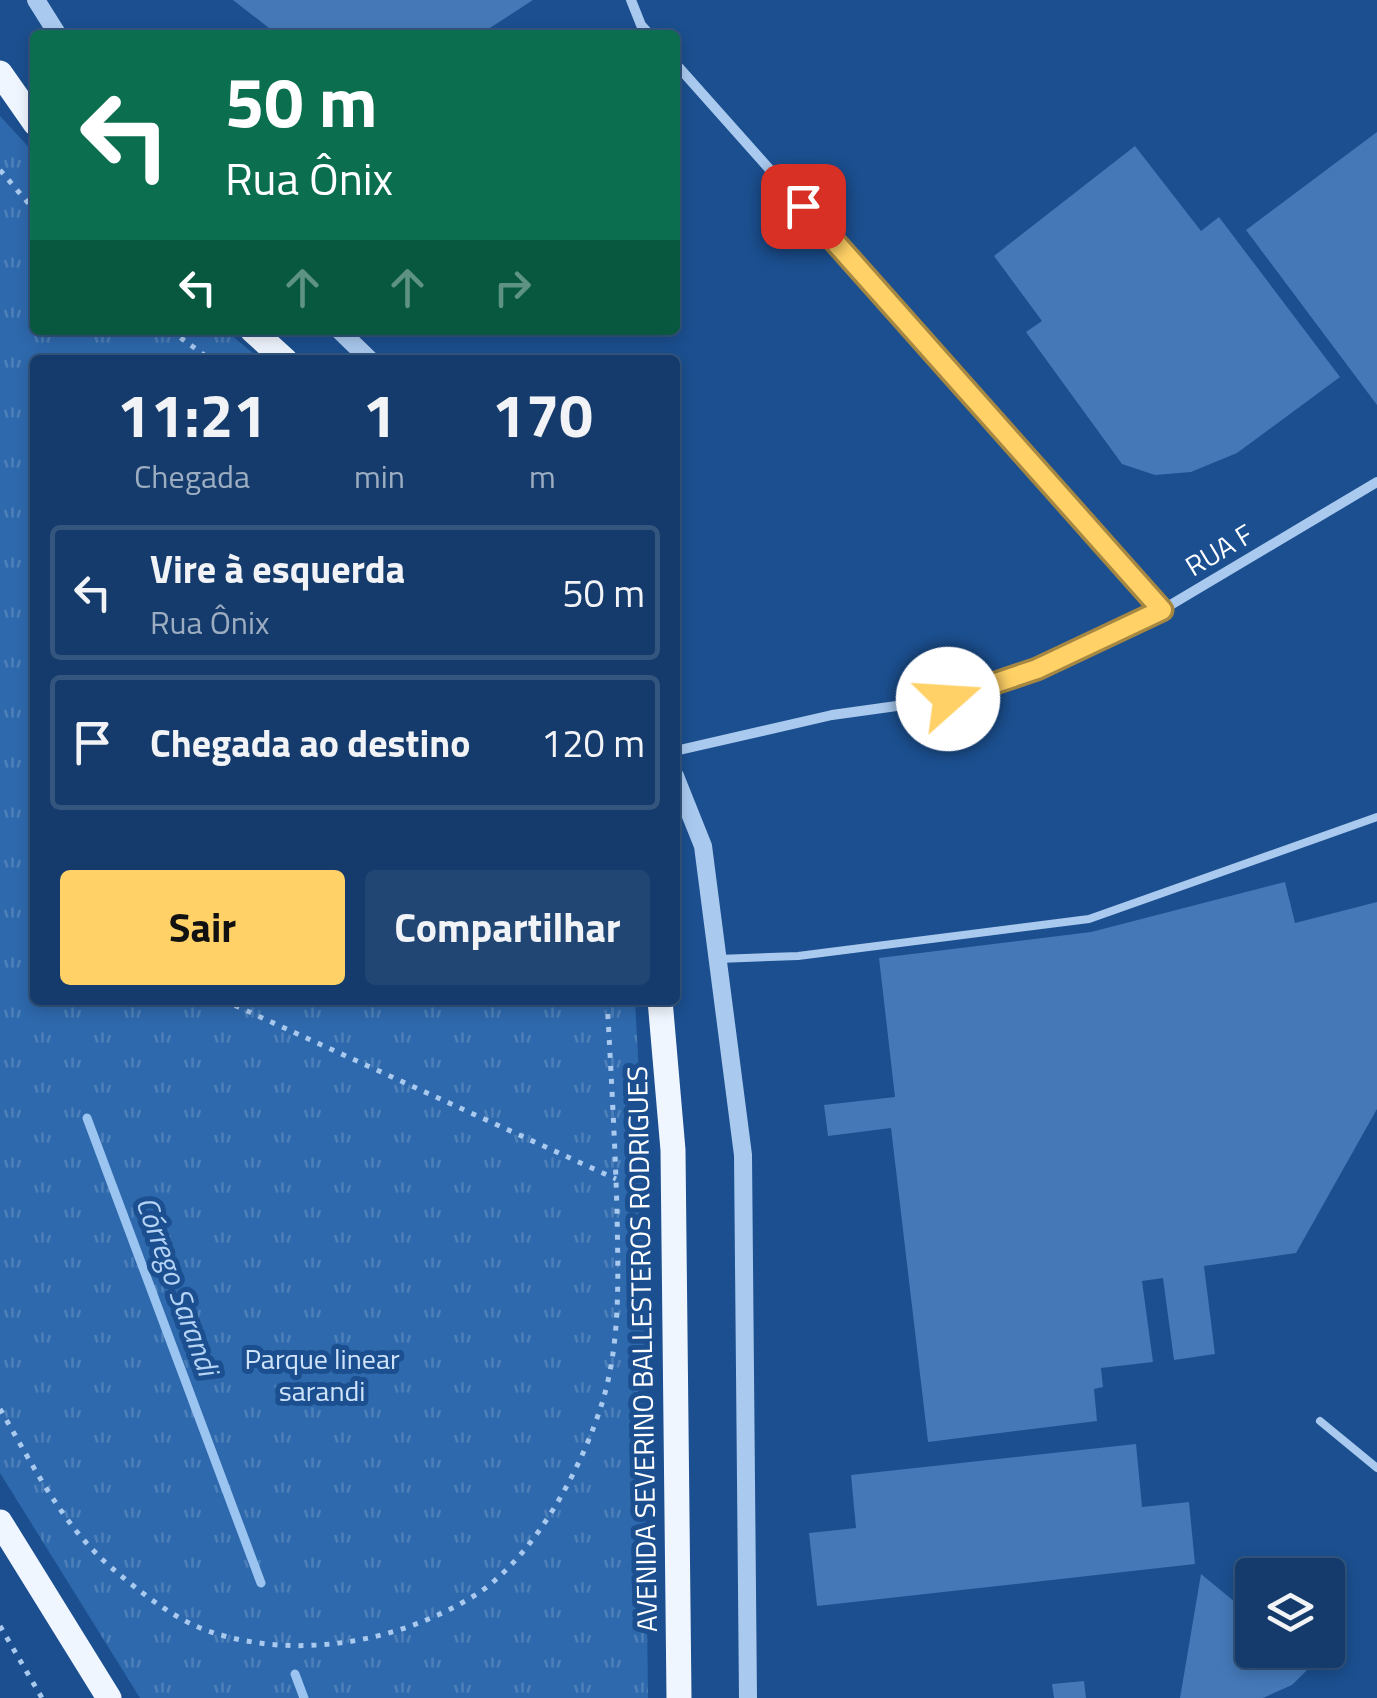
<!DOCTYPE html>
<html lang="pt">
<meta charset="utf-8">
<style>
body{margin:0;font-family:"Titillium Web",sans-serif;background:#214673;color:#f1f3f6;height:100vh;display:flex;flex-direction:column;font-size:38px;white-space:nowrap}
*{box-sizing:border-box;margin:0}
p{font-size:32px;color:#9dadc1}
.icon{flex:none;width:55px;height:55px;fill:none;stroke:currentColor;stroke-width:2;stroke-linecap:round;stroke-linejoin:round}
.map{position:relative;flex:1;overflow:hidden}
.panel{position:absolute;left:30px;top:355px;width:650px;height:650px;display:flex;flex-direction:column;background:#143b6b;border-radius:10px;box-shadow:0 5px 15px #0003,0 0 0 2px #33557e}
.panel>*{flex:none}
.top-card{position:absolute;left:30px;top:30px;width:650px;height:305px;border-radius:10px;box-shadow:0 5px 15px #0003,0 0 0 2px #33557e;background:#0b6e4f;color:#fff;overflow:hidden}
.buttons{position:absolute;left:1235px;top:1558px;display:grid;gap:20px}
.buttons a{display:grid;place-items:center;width:110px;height:110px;border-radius:10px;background:#143b6b;box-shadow:0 5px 15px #0003,0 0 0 2px #33557e;font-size:50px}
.pin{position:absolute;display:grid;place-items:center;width:85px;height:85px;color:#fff;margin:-42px;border-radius:20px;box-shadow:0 5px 15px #0006}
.me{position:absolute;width:110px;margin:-55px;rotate:71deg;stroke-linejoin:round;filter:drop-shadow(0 0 8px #0008)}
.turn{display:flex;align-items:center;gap:35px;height:210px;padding:0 30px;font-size:45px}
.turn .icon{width:130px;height:130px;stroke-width:2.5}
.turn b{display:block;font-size:70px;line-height:85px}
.lanes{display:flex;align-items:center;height:95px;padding:0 30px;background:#0003;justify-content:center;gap:50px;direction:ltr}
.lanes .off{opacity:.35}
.eta{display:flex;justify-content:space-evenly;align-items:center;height:170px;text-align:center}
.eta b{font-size:60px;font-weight:700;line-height:70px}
.primary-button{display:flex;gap:20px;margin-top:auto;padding:20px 30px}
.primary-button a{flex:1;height:115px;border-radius:10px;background:#ffd166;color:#111;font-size:40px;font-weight:700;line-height:115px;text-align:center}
.primary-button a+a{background:#214673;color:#f1f3f6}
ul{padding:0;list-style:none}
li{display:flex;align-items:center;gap:30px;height:135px;margin:0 20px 15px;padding:0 10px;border:5px solid #33557e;border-radius:10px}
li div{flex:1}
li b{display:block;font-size:38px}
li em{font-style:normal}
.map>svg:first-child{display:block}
.park{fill:url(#park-tufts)}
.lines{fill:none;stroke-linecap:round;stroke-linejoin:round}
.stream{stroke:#9cc4f0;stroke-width:9}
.building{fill:#4478b7}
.path{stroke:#a9c9ee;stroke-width:5;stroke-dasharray:5 8;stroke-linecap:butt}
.service{stroke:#a9c9ee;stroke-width:8}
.minor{stroke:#a9c9ee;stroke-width:10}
.tertiary{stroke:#a9c9ee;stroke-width:18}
.primary{stroke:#f0f6ff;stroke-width:25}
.route-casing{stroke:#a68842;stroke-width:25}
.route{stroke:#ffd166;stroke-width:18}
.labels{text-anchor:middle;stroke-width:10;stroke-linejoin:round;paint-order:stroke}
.street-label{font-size:28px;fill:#fff;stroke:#1b4f8f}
.park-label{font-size:28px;fill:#cfe3fa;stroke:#1b4f8f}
.water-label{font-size:30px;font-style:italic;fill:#b5d3f5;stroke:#1b4f8f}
</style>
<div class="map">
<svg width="1377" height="1698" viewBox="0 0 1377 1698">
<defs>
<pattern id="park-tufts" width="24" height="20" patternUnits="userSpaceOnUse" patternTransform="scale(2.5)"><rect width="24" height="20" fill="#2e69ad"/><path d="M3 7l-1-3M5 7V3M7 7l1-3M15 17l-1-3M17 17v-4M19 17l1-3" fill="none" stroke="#4d80b9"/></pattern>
</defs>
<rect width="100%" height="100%" fill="#1b4f8f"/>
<path class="park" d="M0 116 35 154V330H225L261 360H35V1000H635L641 1112 648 1698H140L0 1473Z"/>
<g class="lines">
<path class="stream" d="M87 1118 261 1583
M295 1674 304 1698"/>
</g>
<path class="building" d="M233 0H533L479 35H278Z
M1377 132V405L1246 230Z
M1135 146 1201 231 1219 217 1340 377 1237 453 1191 472 1155 475 1122 464 1026 332 1042 321 994 256Z
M1285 882 1295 923 1377 902V1109L1296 1253 1204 1266 1215 1354 1174 1360 1163 1278 1142 1281 1153 1362 1101 1368 1103 1387 1094 1389 1097 1421 928 1442 891 1128 828 1136 824 1105 895 1097 879 958 1091 932Z
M1136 1444 1142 1507 1189 1502 1195 1564 817 1606 809 1533 856 1528 851 1475Z
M1201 1574 1252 1616V1650H1296L1313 1664 1292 1685 1263 1698H1180Z
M1084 1681 1086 1698H1054L1052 1684Z"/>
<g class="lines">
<path class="path" d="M0 170 35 211
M170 330 211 360
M223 1000 616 1179
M0 1409C33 1465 63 1527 113 1569 140 1592 174 1619 208 1631 295 1661 399 1643 477 1594 536 1555 583 1466 603 1400 621 1339 618 1275 617 1212 615 1141 611 1071 607 1000
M0 1626 42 1698"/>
<path class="service" d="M718 959 798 956 1089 919 1377 817
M1320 1421 1377 1468"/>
<path class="minor" d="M631 0 641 25 650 35
M675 63 1162 610
M675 751 832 715 947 699 1037 669 1162 610 1377 482"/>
<path class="tertiary" d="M36 0 58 35
M339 330 370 360
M675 776 703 846 743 1155 748 1698"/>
<path class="primary" d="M0 73 35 123
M252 330 285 360
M660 1000 673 1150 679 1698
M0 1522 109 1698"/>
</g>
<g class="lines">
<g class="route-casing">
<path id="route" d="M803 206 1162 610 1037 669 948 699"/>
</g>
<use href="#route" class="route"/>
</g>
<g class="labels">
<g class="street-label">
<text transform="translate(1219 550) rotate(-31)" y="10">RUA F</text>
<text transform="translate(642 1349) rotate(-91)" y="10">AVENIDA SEVERINO BALLESTEROS RODRIGUES</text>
</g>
<g class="park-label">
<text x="322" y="1369">Parque linear<tspan x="322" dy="32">sarandi</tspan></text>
</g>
<g class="water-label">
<text transform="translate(177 1286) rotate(70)" y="10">Córrego Sarandi</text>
</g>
</g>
</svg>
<div class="buttons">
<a><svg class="icon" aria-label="layers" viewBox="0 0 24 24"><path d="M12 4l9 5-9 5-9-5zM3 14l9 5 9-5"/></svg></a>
</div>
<div class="pin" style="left:803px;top:206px;background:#d93025"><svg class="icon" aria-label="arrive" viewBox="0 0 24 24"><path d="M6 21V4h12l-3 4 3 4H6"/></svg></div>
<svg class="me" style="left:948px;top:699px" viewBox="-20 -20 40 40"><circle r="19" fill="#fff"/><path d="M0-13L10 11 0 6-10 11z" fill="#ffd166"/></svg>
<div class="top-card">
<div class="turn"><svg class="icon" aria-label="left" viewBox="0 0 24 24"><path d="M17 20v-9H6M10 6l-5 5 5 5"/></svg><div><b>50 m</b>Rua Ônix</div></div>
<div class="lanes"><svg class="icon" aria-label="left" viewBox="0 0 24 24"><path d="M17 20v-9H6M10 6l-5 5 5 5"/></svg><svg class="icon off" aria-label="ahead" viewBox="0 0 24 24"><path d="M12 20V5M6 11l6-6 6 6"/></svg><svg class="icon off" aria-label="ahead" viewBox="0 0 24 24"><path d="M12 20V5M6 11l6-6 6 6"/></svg><svg class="icon off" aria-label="right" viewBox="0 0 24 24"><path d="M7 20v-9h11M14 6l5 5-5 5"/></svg></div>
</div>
<section class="panel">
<div class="eta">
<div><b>11:21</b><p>Chegada</p></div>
<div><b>1</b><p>min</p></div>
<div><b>170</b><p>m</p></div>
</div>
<ul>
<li><svg class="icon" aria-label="left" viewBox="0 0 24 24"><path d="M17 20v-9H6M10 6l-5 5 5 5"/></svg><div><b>Vire à esquerda</b><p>Rua Ônix</p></div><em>50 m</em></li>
<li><svg class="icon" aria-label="arrive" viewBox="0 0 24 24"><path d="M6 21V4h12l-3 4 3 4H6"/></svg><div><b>Chegada ao destino</b></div><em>120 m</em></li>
</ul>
<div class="primary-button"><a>Sair</a><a>Compartilhar</a></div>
</section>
</div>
